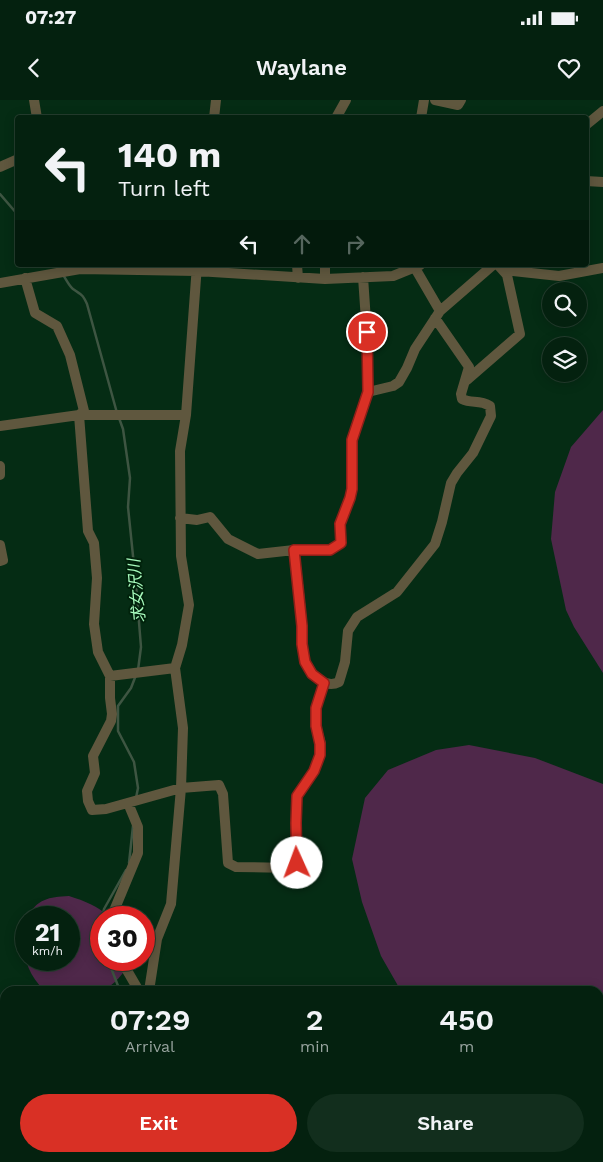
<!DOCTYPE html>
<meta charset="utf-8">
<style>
body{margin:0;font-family:"Work Sans","Noto Sans JP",sans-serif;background:#122e1d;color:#f1f3f6;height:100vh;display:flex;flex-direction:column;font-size:19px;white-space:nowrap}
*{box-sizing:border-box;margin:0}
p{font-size:16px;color:#97a39e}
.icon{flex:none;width:28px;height:28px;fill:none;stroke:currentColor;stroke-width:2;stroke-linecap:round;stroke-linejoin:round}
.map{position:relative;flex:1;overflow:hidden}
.side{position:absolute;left:0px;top:886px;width:604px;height:176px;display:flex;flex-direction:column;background:#04210f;border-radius:15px 15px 0 0;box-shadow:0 2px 12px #0003,0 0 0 1px #253e2f}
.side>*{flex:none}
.hud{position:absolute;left:15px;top:15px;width:574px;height:152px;border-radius:5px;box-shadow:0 2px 12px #0003,0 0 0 1px #253e2f;background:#04210f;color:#f1f3f6;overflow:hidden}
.tools{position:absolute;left:542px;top:182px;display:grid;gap:10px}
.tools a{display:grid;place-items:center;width:45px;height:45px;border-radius:50%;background:#04210f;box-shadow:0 2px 12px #0003,0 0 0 1px #253e2f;font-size:25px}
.speed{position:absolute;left:15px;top:806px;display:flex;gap:10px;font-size:25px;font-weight:700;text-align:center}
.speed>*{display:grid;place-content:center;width:65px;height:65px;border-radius:50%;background:#04210f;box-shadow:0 2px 12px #0003,0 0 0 1px #253e2f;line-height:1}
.speed small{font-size:12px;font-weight:400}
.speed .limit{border:8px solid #d22;background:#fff;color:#111}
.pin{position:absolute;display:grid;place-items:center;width:42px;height:42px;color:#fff;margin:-21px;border:2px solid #fff;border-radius:50%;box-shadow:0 1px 5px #0007}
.me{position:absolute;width:55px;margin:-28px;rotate:358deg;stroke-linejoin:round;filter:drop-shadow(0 0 4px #0008)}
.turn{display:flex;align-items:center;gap:18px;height:105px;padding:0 20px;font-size:22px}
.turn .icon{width:65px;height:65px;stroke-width:2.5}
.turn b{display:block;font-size:35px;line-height:42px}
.lanes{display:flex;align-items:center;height:48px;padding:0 20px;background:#0003;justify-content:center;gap:25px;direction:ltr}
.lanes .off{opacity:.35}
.eta{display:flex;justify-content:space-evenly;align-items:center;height:85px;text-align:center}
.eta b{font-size:30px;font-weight:600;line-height:35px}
.primary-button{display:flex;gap:10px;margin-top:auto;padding:10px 20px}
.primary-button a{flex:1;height:58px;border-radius:30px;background:#d93025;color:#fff;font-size:20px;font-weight:600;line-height:58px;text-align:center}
.primary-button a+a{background:#122e1d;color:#f1f3f6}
.status{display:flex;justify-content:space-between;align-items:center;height:35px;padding:0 25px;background:#04210f;direction:ltr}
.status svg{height:14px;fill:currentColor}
header{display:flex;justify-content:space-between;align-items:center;height:65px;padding:0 20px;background:#04210f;font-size:22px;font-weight:600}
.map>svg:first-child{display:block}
.green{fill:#4f284a}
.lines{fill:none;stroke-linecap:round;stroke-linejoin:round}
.stream{stroke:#3e5542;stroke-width:2.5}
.river{stroke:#001303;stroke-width:16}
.minor{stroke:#5f573e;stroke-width:10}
.route-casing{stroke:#8d1f18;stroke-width:12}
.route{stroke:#d93025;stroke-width:9}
.labels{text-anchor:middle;stroke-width:4;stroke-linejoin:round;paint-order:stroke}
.water-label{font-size:16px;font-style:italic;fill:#a7fbbd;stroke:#00220b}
</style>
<div class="status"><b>07:27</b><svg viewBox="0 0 49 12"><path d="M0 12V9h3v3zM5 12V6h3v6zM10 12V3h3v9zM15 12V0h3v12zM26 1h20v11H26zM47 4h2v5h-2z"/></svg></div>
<header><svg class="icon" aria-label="back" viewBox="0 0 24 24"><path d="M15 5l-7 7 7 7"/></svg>Waylane<svg class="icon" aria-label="heart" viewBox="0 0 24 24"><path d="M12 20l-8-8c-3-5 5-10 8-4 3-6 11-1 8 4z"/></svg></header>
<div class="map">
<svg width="603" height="1062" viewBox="0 0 603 1062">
<rect width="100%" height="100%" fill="#052c14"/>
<path class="green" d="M603 310V573L574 527 566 510 551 439 555 392 571 347Z
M469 645 535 658 603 684V1062H477L483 1058H599V891H401L381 856 362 802 352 759 365 698 388 670 436 650Z
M69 796C85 801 97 806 110 817L101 818V860H131C125 872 114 886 101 891 93 894 56 891 45 891 24 871 21 849 26 821V860H69V818L27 817C38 799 48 797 69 796Z
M17 1058H98L104 1062H13Z"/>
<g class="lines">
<path class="stream" d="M0 94 18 115
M57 165 60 170
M63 175C66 179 69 186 73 189 81 195 82 193 87 204L117 313
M119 318 123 329 130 378 128 407 136 485 141 547 138 570
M136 575 131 588 118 606V631L134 662 138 688 136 698
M129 763 133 726
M102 818 104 809 126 770
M101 819V833
M108 860 120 891"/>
<path class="river" d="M142 1062V1058"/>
<path class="minor" d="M34 0 37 18
M435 0 458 5 461 0
M214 18 216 0
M336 18 346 0
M421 18 424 0
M586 25 603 11
M0 67 18 59
M586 81 603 82
M297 165 298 178
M325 165V179
M415 168 440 211
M503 170 559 176 603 168
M25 178 35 213 57 226 70 255 84 311 79 315 88 431 94 443 97 478 94 524 98 552 110 576 175 568
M0 183 80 169 197 171 325 179 393 176 420 165
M467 280 520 234 507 175 498 165
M368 292 393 286 399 282 407 268 415 249 440 211 493 165
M0 326 79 315H186
M0 366V375
M180 418 197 420 210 417 228 439 258 454 294 450C297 474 300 499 302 524 303 537 301 551 306 563 311 575 325 589 339 582L345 562 348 531 357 517 397 492 435 444 442 422 451 383 457 373 473 353 491 316 490 306C479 299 472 304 462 299L461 294 469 267 435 218
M0 445 3 460 0 461
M294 450H330L341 443 340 424 350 398 352 389V340L368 292V250L363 177
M110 576V598L112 614 111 621 93 656 95 673 87 691 88 701 92 710 106 709 181 688 219 685 223 694 228 763 236 767 292 768
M297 763V696L314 671 320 655 321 644 316 626V608L324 583
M111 818 138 753V727L128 703
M121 860 139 891
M149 891 157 839 171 804 181 688 183 628 175 568 182 545 189 505 181 456 180 351 186 315 197 165
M160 1062 161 1058"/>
</g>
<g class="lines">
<g class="route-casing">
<path id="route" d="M297 763 296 723 297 696 314 671 320 655V644L316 626V608L324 583 312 574 305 562 302 544V526L294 450H330L341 443 340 424 350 398 352 389V340L368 292 367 232"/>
</g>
<use href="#route" class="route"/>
</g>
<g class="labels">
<g class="water-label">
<text transform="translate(136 491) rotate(-95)" y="6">求女沢川</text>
</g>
</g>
</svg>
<div class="tools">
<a><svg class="icon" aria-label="search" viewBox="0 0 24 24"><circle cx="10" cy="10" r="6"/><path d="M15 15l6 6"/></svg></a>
<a><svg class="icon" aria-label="layers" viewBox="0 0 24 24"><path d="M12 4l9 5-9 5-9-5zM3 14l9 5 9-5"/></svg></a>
</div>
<div class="speed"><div>21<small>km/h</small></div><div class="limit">30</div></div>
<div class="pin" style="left:367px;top:232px;background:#d93025"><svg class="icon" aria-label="arrive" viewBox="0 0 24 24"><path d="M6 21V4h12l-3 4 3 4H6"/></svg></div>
<svg class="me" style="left:297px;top:763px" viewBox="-20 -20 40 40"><circle r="19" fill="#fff"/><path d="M0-13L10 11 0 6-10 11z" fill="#d93025"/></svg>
<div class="hud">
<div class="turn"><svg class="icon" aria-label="left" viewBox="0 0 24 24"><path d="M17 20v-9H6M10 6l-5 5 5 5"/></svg><div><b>140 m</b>Turn left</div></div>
<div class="lanes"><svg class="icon" aria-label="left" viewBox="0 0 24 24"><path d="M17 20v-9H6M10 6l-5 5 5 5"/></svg><svg class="icon off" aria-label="ahead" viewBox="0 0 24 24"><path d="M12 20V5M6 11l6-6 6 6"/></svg><svg class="icon off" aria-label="right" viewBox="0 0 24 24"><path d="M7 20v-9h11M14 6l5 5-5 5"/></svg></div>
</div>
<section class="side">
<div class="eta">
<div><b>07:29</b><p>Arrival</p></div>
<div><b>2</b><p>min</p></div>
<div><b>450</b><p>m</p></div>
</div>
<div class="primary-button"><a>Exit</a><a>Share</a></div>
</section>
</div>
